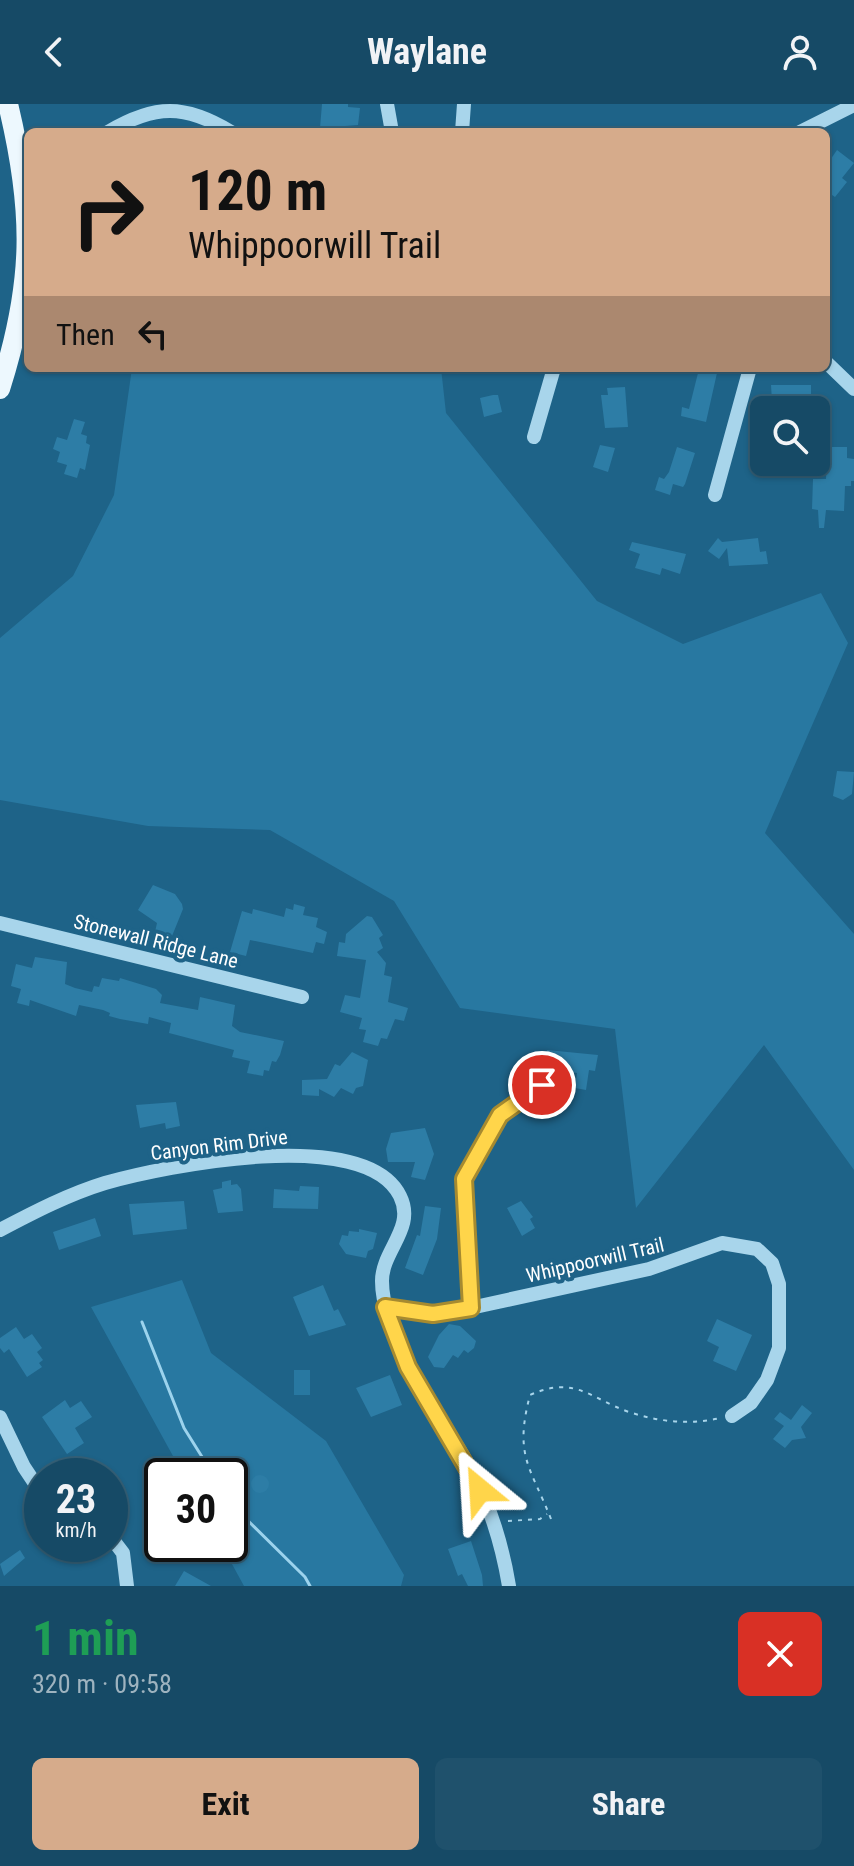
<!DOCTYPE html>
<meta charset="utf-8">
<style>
body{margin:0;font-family:"Roboto Condensed",sans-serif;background:#1f516c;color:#f1f3f6;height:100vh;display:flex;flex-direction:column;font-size:30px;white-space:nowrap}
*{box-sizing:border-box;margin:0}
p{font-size:26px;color:#9eb3bf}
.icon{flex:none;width:44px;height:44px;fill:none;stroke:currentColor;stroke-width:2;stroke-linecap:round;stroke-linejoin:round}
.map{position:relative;height:1482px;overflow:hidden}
.drawer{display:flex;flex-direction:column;background:#164a66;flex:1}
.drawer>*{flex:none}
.hud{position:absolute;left:24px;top:24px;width:806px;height:244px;border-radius:12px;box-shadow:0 2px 6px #0004,0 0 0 2px #35627a;background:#d6ab8b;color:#111;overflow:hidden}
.buttons{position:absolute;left:750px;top:292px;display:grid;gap:16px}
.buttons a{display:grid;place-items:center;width:80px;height:80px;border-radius:12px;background:#164a66;box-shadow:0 2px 6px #0004,0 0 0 2px #35627a;font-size:40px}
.speed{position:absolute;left:24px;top:1354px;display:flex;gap:16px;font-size:40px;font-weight:700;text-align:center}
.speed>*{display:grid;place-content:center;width:104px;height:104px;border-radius:50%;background:#164a66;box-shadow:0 2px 6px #0004,0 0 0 2px #35627a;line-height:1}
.speed small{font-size:20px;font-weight:400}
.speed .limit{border:4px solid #111;border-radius:12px;background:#fff;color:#111}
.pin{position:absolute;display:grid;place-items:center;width:68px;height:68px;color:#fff;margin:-34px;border:4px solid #fff;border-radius:50%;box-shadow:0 2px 8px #0007}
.me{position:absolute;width:88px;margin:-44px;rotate:333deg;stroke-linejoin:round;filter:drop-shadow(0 0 6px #0008)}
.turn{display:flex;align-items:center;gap:28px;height:168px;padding:0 32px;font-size:36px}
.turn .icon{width:104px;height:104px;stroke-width:2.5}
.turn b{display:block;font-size:56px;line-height:68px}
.then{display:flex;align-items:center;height:76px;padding:0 32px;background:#0003;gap:16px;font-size:30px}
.round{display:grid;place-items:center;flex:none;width:84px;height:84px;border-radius:12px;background:#1f516c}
.overview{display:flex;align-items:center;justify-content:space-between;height:136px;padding:0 32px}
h1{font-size:48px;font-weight:700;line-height:60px;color:#1e9e55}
.primary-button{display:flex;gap:16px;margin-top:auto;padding:16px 32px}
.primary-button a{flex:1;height:92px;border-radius:12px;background:#d6ab8b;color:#111;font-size:32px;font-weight:700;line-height:92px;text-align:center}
.primary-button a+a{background:#1f516c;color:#f1f3f6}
header{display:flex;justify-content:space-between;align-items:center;height:104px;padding:0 32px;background:#164a66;font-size:36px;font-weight:700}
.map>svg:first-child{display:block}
.green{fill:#2878a1}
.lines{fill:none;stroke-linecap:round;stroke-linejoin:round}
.stream{stroke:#9cd3ed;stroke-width:3}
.building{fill:#2d7da6}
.path{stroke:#a8d5eb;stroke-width:2;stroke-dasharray:4 6;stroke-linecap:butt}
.minor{stroke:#a8d5eb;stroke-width:14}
.major{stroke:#edf8fe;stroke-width:20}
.route-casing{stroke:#a68a30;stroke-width:20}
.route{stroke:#ffd54a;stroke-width:14}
.labels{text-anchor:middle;stroke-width:8;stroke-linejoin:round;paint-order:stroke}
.street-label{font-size:20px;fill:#fff;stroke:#1e6388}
</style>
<header><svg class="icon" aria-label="back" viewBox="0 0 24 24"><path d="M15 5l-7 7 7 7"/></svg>Waylane<svg class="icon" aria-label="person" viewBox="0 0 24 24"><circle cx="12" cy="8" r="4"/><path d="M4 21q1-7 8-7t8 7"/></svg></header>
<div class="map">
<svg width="854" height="1482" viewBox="0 0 854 1482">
<rect width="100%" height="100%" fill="#1e6388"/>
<path class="green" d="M132 264H441L446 309 597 497 683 540 821 489 848 539 765 729 854 830V1066L764 941 636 1104 615 925 460 904 394 797 270 726 148 722 0 696V534L73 472 114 391Z
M182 1176 211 1249 326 1337 404 1471 401 1482H244L221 1440H230V1372H184L91 1203Z
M294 1266H310V1291H294Z"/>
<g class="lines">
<path class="stream" d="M142 1218 184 1324 214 1372
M230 1399 305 1473 310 1482"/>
</g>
<path class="building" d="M322 0H348V3L360 4 358 21 320 24Z
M837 46 854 59 842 74 847 78 835 93 826 87V62Z
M699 265 717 269 706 318 681 312 682 303 689 305Z
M771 281H811V304H781V297H772Z
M625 283 628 323 605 324 601 291H608L607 284Z
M493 291H498L502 308 484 313 480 294Z
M74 315 85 318 81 330 87 332 86 339 90 341 85 366 80 364 77 374 64 370 67 361 57 358 60 348 53 345 57 333 67 336Z
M600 341 615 344 608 368 593 363Z
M677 343 695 349 685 380 683 383 673 380 670 391 655 386 659 373 664 375 669 368Z
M827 343H847V354L854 355V377H851V382H845L844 407 826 406 824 424H819L818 406 812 405 813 375H826Z
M718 434 722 438 758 434 760 448 766 447 768 460 729 462 727 444 719 455 708 447Z
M632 438 686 450 680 470 662 464 660 471 635 464 640 450 629 446Z
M837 667 854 668 852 690 843 696 833 692Z
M153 781 175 790 182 800 183 805 172 832 155 828 157 819 138 806Z
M294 800 305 803 303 811 318 814 316 823 327 828 324 840 316 838 313 849 250 836 246 852 230 848 242 807 252 810 253 805 284 813 286 804 293 806Z
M367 812 372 813 383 831 379 834 383 844 377 848 386 859 384 871 392 873 388 898 408 904 404 917 395 915 387 935 381 934 378 942 363 938 366 926 359 925 362 914 340 908 345 891 360 894 366 856 337 852 339 838 345 839 346 830Z
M35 853 67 858 65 880 75 884 92 888 94 882 99 883 102 874 119 877 120 874 156 885 162 891 160 899 198 906 200 893 235 901 232 922 240 928 284 937 280 951 276 958 272 957 269 967 264 966 263 972 247 969 250 957 232 953 234 946 169 929 171 919 149 913 148 920 120 915 109 912 110 909 103 906 79 901 76 912 30 896 29 902 17 899 21 885 11 882 16 860 32 864Z
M547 946 598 951 595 967 589 966 586 986 575 984 577 969 544 964Z
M352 948 368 956 363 982 356 984 353 990 341 984 334 993 319 985V992L302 991V976L327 975 335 960 340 962Z
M176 998 180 1022 166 1025 165 1019 140 1024 136 1001Z
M425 1024 434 1050 425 1076 411 1073 415 1058H388L386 1045 391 1029Z
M231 1076V1081L237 1080 241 1085 243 1107 218 1109 213 1086 222 1084V1078Z
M300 1082 319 1083 318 1105 273 1104 274 1085 299 1087Z
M184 1097 187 1125 133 1131 129 1100Z
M521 1097 533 1113 530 1115 535 1124 522 1132 507 1104Z
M425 1102 441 1104 437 1135 423 1171 405 1164 417 1131 420 1132Z
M95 1114 101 1132 59 1146 53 1128Z
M359 1125 377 1129 373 1145 368 1147 366 1154 346 1150 339 1140 342 1131 348 1132 349 1127 359 1128Z
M323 1181 334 1207 338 1205 346 1221 309 1232 293 1193Z
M717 1215 752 1231 736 1267 713 1257 719 1243 707 1237Z
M449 1220 460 1222 476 1237 474 1244 468 1249 464 1246 458 1254 453 1251 444 1264 434 1263 428 1253 439 1231Z
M16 1223 24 1235 32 1230 42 1244 37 1248 43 1256 39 1259 42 1263 27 1273 9 1245 4 1249 0 1244V1234Z
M390 1271 402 1301 371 1313 356 1284Z
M65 1296 70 1304 81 1297 92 1313 75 1324 84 1339 67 1350 42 1313Z
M802 1301 812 1309 801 1323 806 1334 792 1336 785 1344 773 1335 784 1322 774 1315 780 1308 791 1316Z
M251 1380a9 9 0 1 1 18 0a9 9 0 1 1-18 0Z
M471 1437 482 1471 483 1482H468L462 1470 458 1472 448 1445Z
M20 1446 25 1454 4 1472 0 1460Z
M184 1467 211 1482H175Z"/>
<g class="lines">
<path class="path" d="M551 1415C530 1362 514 1352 530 1291 575 1271 589 1294 629 1308 660 1318 689 1321 721 1314
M508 1417 540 1415 547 1410"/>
<path class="minor" d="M387 0 392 28
M108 28C155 0 185 0 231 28
M462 28 464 0
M800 28 854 1
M826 258 854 285
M534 333 554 264
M715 391 750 264
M0 819 302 893
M0 1126C34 1108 69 1090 105 1079 165 1062 365 1021 400 1092 416 1124 382 1146 382 1177 382 1205 396 1233 407 1258 422 1296 450 1327 469 1362 490 1400 502 1440 509 1482
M385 1203 417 1209 452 1208 649 1165 722 1139 757 1145 772 1159 779 1180V1244L767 1276 751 1299 732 1312
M471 1204 464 1075 500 1011 542 981
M0 1313 24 1363 42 1390
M110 1432 123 1449 127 1482"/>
<path class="major" d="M0 285C34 178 34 108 8 0"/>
</g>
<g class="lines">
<g class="route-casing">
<path id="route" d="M480 1386 408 1263 385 1203 433 1210 471 1204 464 1075 500 1011 542 981"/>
</g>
<use href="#route" class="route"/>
</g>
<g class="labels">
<g class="street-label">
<text transform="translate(156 837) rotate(14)" y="7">Stonewall Ridge Lane</text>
<text transform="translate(219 1041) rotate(-7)" y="7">Canyon Rim Drive</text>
<text transform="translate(595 1156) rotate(-13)" y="7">Whippoorwill Trail</text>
</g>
</g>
</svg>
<div class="buttons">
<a><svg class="icon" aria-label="search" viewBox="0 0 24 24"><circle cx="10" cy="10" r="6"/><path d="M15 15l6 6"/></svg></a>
</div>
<div class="speed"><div>23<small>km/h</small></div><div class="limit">30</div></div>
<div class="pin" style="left:542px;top:981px;background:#d93025"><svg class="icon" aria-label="arrive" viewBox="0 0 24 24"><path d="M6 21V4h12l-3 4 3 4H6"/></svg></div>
<svg class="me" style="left:480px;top:1386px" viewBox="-20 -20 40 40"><path d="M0-17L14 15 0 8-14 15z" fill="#ffd54a" stroke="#fff" stroke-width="4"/></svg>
<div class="hud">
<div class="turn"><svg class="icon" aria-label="right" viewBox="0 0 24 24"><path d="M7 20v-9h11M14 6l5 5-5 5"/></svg><div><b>120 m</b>Whippoorwill Trail</div></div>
<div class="then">Then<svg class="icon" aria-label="left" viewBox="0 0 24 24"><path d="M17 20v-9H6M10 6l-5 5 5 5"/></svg></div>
</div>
</div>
<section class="drawer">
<div class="overview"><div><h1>1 min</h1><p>320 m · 09:58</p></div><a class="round" style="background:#d93025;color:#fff"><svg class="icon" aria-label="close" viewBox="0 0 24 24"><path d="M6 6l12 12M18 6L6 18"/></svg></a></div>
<div class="primary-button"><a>Exit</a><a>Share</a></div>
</section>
